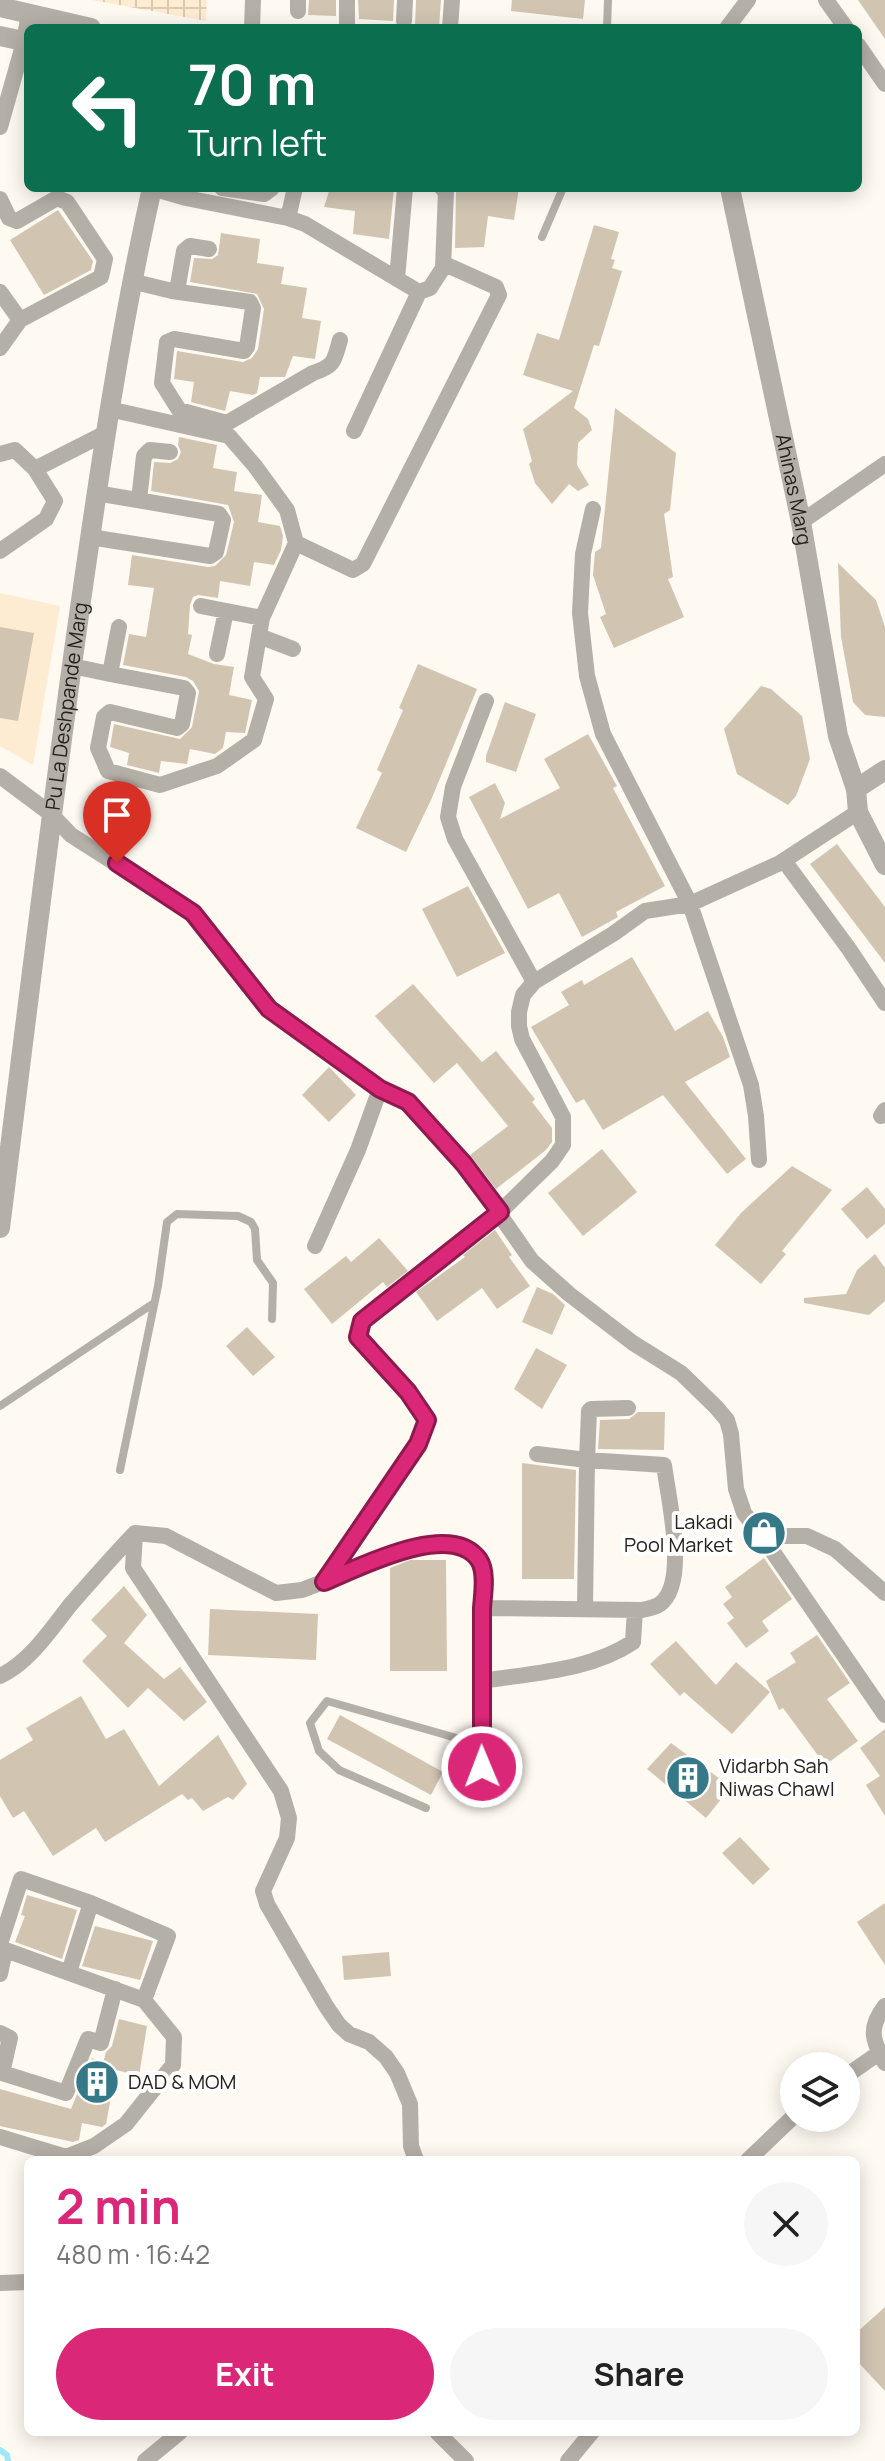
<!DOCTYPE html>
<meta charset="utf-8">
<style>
body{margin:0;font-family:Manrope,sans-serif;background:#f6f6f6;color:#222;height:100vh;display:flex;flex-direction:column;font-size:30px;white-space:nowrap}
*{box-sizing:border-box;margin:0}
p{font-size:26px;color:#767676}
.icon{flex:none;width:44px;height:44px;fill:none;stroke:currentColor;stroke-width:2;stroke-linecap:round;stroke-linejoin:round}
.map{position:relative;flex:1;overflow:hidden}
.drawer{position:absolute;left:24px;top:2156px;width:836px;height:280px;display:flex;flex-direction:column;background:#fff;border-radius:12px;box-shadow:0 4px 20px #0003}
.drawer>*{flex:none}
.guide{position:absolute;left:24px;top:24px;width:838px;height:168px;border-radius:12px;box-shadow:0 4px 20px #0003;background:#0b6e4f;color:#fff;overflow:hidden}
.fabs{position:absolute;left:780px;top:2052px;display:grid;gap:16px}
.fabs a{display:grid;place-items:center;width:80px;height:80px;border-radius:50%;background:#fff;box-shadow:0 4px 20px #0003;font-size:40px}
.pin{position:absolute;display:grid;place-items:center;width:68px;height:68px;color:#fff;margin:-82px -34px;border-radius:50% 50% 50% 0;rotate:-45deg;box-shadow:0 0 8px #0007}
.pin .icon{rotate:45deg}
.me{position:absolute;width:88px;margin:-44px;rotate:359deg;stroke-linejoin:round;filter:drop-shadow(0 0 6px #0008)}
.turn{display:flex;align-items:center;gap:28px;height:168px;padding:0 32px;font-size:36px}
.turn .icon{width:104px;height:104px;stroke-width:2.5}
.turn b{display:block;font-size:56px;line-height:68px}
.round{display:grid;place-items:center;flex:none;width:84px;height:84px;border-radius:42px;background:#f6f6f6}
.head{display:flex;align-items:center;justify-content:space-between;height:136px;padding:0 32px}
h1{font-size:48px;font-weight:700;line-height:60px;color:#db2777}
.cta{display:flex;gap:16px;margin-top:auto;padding:16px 32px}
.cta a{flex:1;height:92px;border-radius:48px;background:#db2777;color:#fff;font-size:32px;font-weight:700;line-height:92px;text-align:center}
.cta a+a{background:#f6f6f6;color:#222}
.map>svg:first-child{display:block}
.built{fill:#fdecd2}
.industrial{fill:url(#industrial-grid)}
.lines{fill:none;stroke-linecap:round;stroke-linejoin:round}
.stream{stroke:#9ee8f9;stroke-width:6}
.building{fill:#d1c5b2}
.service{stroke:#b4afa7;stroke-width:8}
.minor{stroke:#b4afa7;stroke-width:16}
.tertiary{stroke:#b4afa7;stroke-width:20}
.route-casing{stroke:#8e194d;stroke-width:20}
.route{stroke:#db2777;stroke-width:14}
.labels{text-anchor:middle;stroke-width:8;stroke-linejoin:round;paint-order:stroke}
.street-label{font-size:20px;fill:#27221b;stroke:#fff}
.poi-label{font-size:20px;fill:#27221b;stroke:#fff;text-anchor:start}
</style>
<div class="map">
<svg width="885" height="2461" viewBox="0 0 885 2461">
<defs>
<pattern id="industrial-grid" width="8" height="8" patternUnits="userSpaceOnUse" patternTransform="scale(2)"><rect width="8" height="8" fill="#fdecd2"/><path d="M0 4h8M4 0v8" fill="none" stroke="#d9cab4"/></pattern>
</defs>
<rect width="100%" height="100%" fill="#fef9f1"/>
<path class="built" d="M0 593 60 606 33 765 0 746Z"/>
<path class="industrial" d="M92 0H207L206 21Z"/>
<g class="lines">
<path class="stream" d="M0 2450 7 2455 8 2461"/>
</g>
<path class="building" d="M309 0H336V16L308 15Z
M358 0H394L393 21 359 19Z
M416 0H441L439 27 415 26Z
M512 0H585L583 19 511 11Z
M858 0H885V39Z
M330 188H394L389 239 353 234 355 211 324 207Z
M456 188H519L514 220 488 216 484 247 455 248Z
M58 210 93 261 91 270 44 295 10 240Z
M594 225 619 232 611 259 615 260 612 268 622 271 599 346 594 345 574 408 588 419 592 430 578 443 577 465 589 485 578 491 569 484 552 504 535 483 529 464 532 461 523 429 573 391 523 375 537 333 559 340Z
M221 233 260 239 257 263 284 267 281 284 307 288 302 318 321 321 315 359 293 356 285 377H260L257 393 253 395 230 391 225 411 191 402 194 382 174 379 177 351 243 362 252 358 258 349 264 309 257 294 190 282 194 258 212 259 218 255Z
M615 408 676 453 670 510 664 514 673 577 668 579 684 617 614 648 600 617 606 614 593 575 595 552 601 548Z
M179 437 217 445 213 468 237 472 234 491 262 495 258 522 280 526 283 536 281 550 274 565 254 562 250 586 220 581 218 598 198 595 193 597 190 605 188 634 192 635 188 654 214 664 234 667 229 695 252 700 245 733 226 732 223 748 215 754 190 749 187 764 161 761 159 773 127 765 129 753 110 747 114 724 180 739 192 727 199 691 193 681 186 677 123 665 129 634 146 637 154 588 128 585 132 555 208 567 215 566 226 555 234 522 228 505 151 491 154 462 170 463 178 459 181 452 178 445Z
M838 563 876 600 885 627V717L865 715 853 702 841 637Z
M0 627 34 633 18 721 0 718Z
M418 664 477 689 431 800 406 852 356 828 382 773 377 770 403 710 399 708Z
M761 686 771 689 802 716 810 759 796 796 788 805 737 774 724 729Z
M505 702 536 714 516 772 486 762V756Z
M588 734 617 786 613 788 665 886 616 912 618 917 582 937 559 893 528 909 469 797 495 783 505 803 500 819 560 788 544 759Z
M837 844 885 907V963L810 864Z
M468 886 505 953 457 977 422 909Z
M632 957 675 1031 708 1011 723 1037 730 1057 685 1082 746 1159 727 1174 663 1095 603 1130 584 1099 576 1103 531 1027 569 1005 561 992 582 980 584 985Z
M413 984 482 1062 496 1051 535 1099 532 1102 552 1128V1142L546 1150 496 1189 470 1155 508 1126 457 1063 434 1083 375 1016Z
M329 1067 356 1095 329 1122 302 1095Z
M602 1149 637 1192 583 1236 548 1193Z
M792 1166 832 1190 782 1251 786 1254 761 1284 715 1245 741 1213Z
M867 1187 885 1209V1224L867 1239 841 1209Z
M495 1230 512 1255 509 1257 530 1286 497 1309 482 1288 437 1321 416 1292 465 1257 463 1255Z
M379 1238 408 1271 387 1287 383 1282 332 1324 304 1289 346 1256 351 1262Z
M875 1254 885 1268V1301L869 1315 804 1303V1298L846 1294 857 1270Z
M537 1287 553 1294 565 1305 552 1335 522 1322Z
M247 1327 275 1357 253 1376 226 1346Z
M536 1348 567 1365 542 1409 514 1389Z
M638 1412H665L664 1450 598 1449 600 1420 629 1419Z
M522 1463 576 1470 574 1579H522Z
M764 1558 792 1599 762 1621 769 1631 746 1648 727 1623 734 1618 723 1604 732 1597 725 1587Z
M410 1560H446L447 1671H390V1568Z
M124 1586 147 1615 124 1643 164 1679 180 1667 207 1702 184 1721 148 1688 128 1708 82 1661 107 1636 91 1620Z
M210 1609 318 1614 316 1660 208 1655Z
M817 1635 850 1683 827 1699 858 1741 825 1765 783 1708 779 1710 766 1681 796 1662 790 1653Z
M676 1641 716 1685 736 1662 770 1692 732 1734 684 1692 680 1696 650 1664Z
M81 1696 106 1739 124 1729 159 1786 218 1735 247 1784 233 1800 228 1797 203 1811 192 1798 188 1800 182 1794 105 1842 96 1828 53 1856 24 1811 13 1818 0 1796V1760L33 1740 26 1728Z
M340 1715 443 1772 431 1795 327 1739Z
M885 1729V1816L866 1785 880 1776 860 1748Z
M671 1743 731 1787 706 1818 647 1769Z
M740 1837 770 1869 753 1885 722 1853Z
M27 1895 77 1910 62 1959 15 1942 25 1916 21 1915Z
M885 1903V1965L857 1922Z
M95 1926 153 1941 140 1980 82 1966Z
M389 1952 391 1976 344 1980 342 1956Z
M119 2019 147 2026 139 2076 116 2070 106 2124 102 2127 82 2123 79 2140 73 2142 0 2126V2089L71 2109 92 2058 103 2063 106 2052 112 2046Z
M885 2307V2391L856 2360V2333Z"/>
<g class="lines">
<path class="service" d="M607 28 608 0
M542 237 563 188
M0 1406 154 1303
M120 1470 158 1286 167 1222 177 1214 238 1216 251 1222 255 1229 257 1260 273 1283 272 1319
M426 1808 339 1770 319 1751 310 1723 327 1701 481 1745"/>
<path class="minor" d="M826 0 846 28
M298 11V0
M404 21 405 0
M252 28 253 0
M347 28V0
M450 28 452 0
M727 28 748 0
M858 45 885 84
M0 127 24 42 29 13
M152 188 186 198 288 218 305 224 419 292 354 431
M222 188 264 194 272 188
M442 188 446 191 443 268
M0 199 9 218 17 221 57 198 67 202 105 259 101 277 20 320 0 348
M288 218 295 188
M397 279 405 188
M131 281 172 291 250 302 253 308 247 347 244 351 174 339 167 342 162 383 179 410 227 423 313 373C335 366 334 361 340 340
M177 291 184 251 190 246 209 249
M0 292 20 320
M109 409 229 436 255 466 287 510 296 543
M0 454 15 450 35 469 55 501 46 519 0 551
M35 469 104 434
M139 500 144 456 150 450 170 452
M593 509 583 554 580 613 587 676 603 734 690 904 751 1085 756 1116 759 1160
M801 522 885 464
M90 537 210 556 216 552 223 520 219 514 96 493
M201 606 262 618
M119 627 110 674 184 688 188 693 182 724 177 728 110 712 104 717 98 748 108 771 160 785 217 766 254 740 266 699 252 677 262 618 296 543 353 570 363 564 499 295 496 287 449 266 443 268 430 288 419 292
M259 636 293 649
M217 654 226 611
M72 666 110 674
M486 701 453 787 448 817 455 839 534 982
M0 776 51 814 71 835 193 913 269 1009 380 1089 408 1102 464 1164 532 1261 569 1294 633 1343 681 1373 716 1407 727 1420 731 1434 736 1489 744 1513 762 1536 885 1715
M780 863 785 862 849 949 885 1003
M881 1116 885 1110
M315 1246 358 1150 380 1089
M537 1454 587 1460 589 1411 591 1409 628 1408
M135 1533 166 1536 276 1593 302 1590 413 1547 445 1544 466 1547 480 1561 484 1583 483 1789
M762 1536H807L835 1549 885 1593
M324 1582 418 1444 427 1420 408 1392 358 1337 362 1321 500 1212 552 1161 563 1145V1117L522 1039 519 1026V1012L523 995 534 982 613 934 645 911 690 904 780 863 858 812
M482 1608 642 1610C647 1609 656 1607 660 1604 689 1583 668 1497 664 1465L587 1460 585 1609
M0 1676C30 1662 51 1629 71 1604 92 1580 113 1556 135 1533L133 1568 281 1791 289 1818 287 1838 263 1891 267 1904 326 2006 339 2025 349 2034 369 2042 386 2057 397 2073 410 2104 411 2146 416 2160
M482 1681C531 1673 590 1671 633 1642L635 1610
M0 1944 21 1879 91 1903
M0 1948 144 2000 168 1936 91 1903 69 1972
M0 1974 5 1950
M885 2006C868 2028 872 2040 885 2063
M0 2033 10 2038 2 2073 66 2093 88 2039 101 2043 115 1989
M846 2076 879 2053
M0 2137 66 2157 94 2146 126 2124 173 2065 174 2037 144 2000
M748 2160 794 2116
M0 2283 28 2282
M437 2432 466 2461
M145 2461 180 2432
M568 2461 592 2432"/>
<g class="tertiary">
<path d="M0 7 91 28"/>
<path d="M0 36 28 42"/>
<path id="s1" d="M730 188 801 522 838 736 856 789 858 812 885 865"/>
<path d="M856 789 885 770"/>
<path id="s2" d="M0 1228C25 1028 49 828 77 629 98 481 119 334 152 188"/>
</g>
</g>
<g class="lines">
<g class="route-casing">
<path id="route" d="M117 863 193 913 269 1009 380 1089 408 1102 464 1164 500 1212 362 1321 358 1337 408 1392 427 1420 418 1444 324 1582C358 1568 451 1519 479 1560 487 1572 483 1594 482 1608V1767"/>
</g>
<use href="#route" class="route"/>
</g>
<defs>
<g id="shop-disc" transform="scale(2.3)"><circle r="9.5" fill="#357988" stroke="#fff"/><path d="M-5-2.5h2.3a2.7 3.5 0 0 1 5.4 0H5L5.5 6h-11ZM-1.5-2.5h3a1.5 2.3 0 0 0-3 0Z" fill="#fff"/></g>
<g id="building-disc" transform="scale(2.3)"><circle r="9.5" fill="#357988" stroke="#fff"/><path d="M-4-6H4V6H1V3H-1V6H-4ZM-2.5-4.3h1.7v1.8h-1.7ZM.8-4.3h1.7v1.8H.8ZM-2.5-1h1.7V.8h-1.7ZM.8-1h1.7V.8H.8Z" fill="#fff"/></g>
</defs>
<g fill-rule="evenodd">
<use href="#shop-disc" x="764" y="1533"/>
<use href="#building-disc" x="688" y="1778"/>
<use href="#building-disc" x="97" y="2082"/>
</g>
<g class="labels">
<g class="street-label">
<text dy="7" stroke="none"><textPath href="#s1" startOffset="308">Ahinas Marg</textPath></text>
<text dy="7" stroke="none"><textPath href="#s2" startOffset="526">Pu La Deshpande Marg</textPath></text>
</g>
<g class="poi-label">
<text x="733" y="1529" text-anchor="end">Lakadi<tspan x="733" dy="23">Pool Market</tspan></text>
<text x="719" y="1773">Vidarbh Sah<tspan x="719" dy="23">Niwas Chawl</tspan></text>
<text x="128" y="2089">DAD &amp; MOM</text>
</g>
</g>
</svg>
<div class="fabs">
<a><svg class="icon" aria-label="layers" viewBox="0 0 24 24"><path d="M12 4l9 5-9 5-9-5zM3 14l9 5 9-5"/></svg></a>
</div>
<div class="pin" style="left:117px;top:863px;background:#d93025"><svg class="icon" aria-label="arrive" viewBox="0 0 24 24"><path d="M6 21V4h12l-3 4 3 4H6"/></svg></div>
<svg class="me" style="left:482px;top:1767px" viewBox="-20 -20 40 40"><circle r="17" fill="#db2777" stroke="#fff" stroke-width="3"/><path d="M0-11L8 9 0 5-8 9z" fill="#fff"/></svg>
<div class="guide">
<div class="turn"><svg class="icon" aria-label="left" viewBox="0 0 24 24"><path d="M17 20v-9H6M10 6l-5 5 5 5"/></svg><div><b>70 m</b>Turn left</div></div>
</div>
<section class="drawer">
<div class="head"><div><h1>2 min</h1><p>480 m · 16:42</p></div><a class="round"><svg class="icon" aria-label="close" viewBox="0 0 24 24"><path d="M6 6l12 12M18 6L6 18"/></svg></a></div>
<div class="cta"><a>Exit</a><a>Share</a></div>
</section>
</div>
